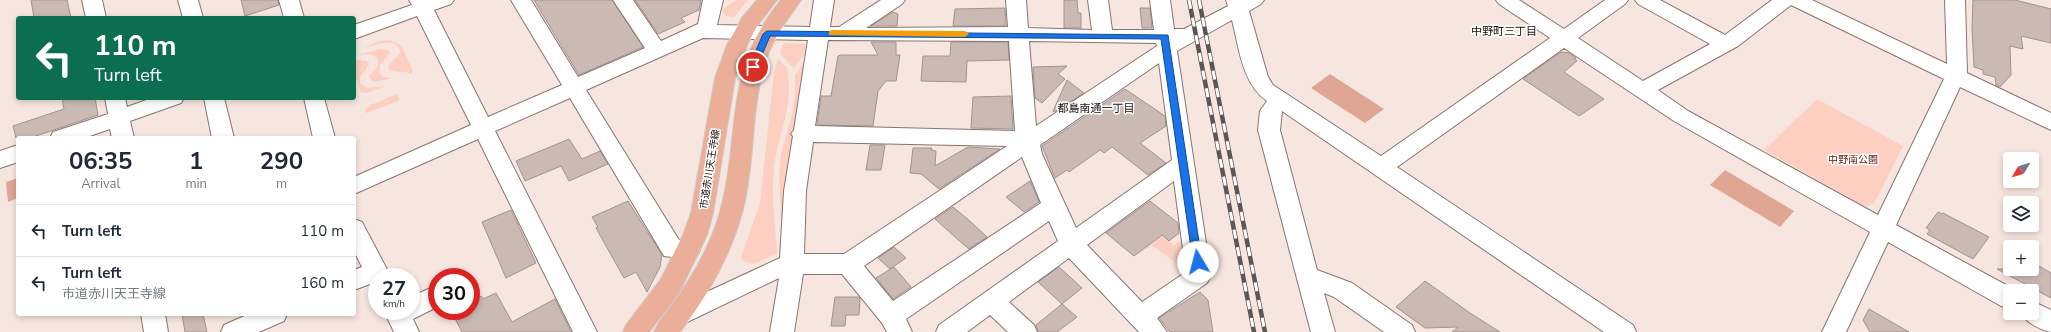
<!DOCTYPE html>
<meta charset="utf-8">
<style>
body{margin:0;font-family:"Nunito Sans","Noto Sans JP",sans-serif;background:#f2f2f3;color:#1f2937;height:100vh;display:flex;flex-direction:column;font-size:15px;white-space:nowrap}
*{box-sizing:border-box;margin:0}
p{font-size:13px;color:#747a83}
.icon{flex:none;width:22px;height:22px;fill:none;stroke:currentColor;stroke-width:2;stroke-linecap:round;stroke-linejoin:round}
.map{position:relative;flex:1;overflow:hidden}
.details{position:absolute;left:16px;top:136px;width:340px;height:180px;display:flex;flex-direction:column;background:#fff;border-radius:4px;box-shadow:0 2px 6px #0003}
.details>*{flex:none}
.guide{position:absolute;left:16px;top:16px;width:340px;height:84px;border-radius:4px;box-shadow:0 2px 6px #0003;background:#0b6e4f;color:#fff;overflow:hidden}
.needle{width:26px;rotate:232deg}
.buttons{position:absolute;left:2003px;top:152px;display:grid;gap:8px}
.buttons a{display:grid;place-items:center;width:36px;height:36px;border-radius:4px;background:#fff;box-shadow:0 2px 6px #0003;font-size:20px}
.speed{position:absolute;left:368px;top:268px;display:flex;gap:8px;font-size:20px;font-weight:700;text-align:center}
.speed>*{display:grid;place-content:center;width:52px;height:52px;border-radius:50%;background:#fff;box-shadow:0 2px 6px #0003;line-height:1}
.speed small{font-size:10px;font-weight:400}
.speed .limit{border:6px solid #d22;background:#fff;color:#111}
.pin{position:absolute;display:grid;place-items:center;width:34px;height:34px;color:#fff;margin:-17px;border:2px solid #fff;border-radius:50%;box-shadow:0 1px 4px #0007}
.me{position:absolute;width:44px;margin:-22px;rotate:352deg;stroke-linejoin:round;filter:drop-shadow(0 0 3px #0008)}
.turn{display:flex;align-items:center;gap:14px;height:84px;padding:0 12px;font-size:18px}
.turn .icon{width:52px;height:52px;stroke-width:2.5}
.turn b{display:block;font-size:28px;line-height:34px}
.eta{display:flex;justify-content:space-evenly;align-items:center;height:68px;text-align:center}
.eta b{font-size:24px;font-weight:700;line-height:28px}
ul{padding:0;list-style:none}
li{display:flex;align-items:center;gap:12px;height:52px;padding:0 12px;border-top:1px solid #e0e1e3}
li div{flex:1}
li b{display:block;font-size:15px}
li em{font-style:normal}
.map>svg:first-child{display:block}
.green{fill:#fccfc0}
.water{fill:#dfa693}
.building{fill:#cbbab4;stroke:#a3938e}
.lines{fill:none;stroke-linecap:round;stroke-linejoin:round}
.minor-casing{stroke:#857671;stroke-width:2}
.major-casing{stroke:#cccbca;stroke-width:2}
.minor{fill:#fff;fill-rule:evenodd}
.major{fill:#ebae99;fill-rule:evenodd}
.rail-casing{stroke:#5f5552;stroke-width:4.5}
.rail{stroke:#fff;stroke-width:3;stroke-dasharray:9;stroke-linecap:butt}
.route{fill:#1a73e8;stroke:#114b97}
.slow{fill:#f59e0b}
.labels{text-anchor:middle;stroke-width:3;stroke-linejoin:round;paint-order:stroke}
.park-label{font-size:10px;fill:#5c1a00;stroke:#fff}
.street-label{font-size:10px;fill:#171210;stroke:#fff}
.neighbourhood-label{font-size:11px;fill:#171210;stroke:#fff}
</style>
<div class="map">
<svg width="2051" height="332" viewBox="0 0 2051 332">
<rect width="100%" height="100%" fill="#f7e5df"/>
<path class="green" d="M737 0H748L734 17 726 16 722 9Z
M390 40 401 45 413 71 411 74C404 70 395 74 388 69L389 65 400 53 399 48 394 43H382L363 48 380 41Z
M786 43 806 44 804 55 794 68 780 54 783 44Z
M380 49 388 50 390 53 380 65 379 73 383 77 391 78 376 82 371 80 369 76 378 66V59L371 54 358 55Z
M811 53 782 235 779 178 781 153 792 115 795 96V75Z
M778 59 787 68C794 108 779 130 774 167 771 195 775 225 777 253L754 264 743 261 741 258 760 203 774 72Z
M359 60 367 61 369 65 360 77V84L368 88 386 86 367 93 361 92 354 70V62Z
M397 94 399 99 398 101 366 113 365 110 371 105Z
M1817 99 1903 146 1874 204 1864 206 1764 150Z
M1156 231 1174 245 1188 235 1193 276 1152 245 1147 249 1139 243Z"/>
<path class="water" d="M1330 74 1384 109 1365 123 1311 88Z
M1725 170 1794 211 1780 227 1710 185Z
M18 178V198L8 202 6 182Z"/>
<path class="building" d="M31 0H67L71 18H34Z
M241 0H278L279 5 245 16Z
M534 0H612L643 47 579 75Z
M635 0H701L699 10 681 18 685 22 658 34Z
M1064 0H1077L1078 13H1081V28H1064Z
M1973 0H2015L2051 9V43L2021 36 2023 49 2010 46 2011 75 2000 87 1996 85 1995 77 1983 74V70L1974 67 1972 28Z
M1005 8 1006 26H953L955 9Z
M1140 8H1150L1152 28H1142Z
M893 12 898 14 897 26H871Z
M871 42H896V55H900L896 81H886L878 91 873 126 817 125 821 96H831L838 56 841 55H878Z
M951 42H1008L1009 60 967 61 966 82 921 81 923 56H950Z
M1561 52 1569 53 1576 58 1574 59 1577 61 1564 72 1604 99 1579 116 1523 79Z
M1067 66 1058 74 1065 79 1042 103 1035 98 1033 67Z
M1067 80 1084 93 1054 112 1053 111Z
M1125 89 1165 116 1166 126 1140 143 1166 163 1148 175 1112 147 1104 153 1100 150 1069 172 1067 170 1055 178 1042 146Z
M1011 96 1013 129 971 128 973 97Z
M62 98H95L98 115 30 138H16L13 126 64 109Z
M569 139 582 159 600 151 608 164 569 181 561 166 525 181 516 161Z
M870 145H885L881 170H866Z
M968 147 1000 149 939 189 921 174 910 173 913 148H932L931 150 936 151 935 166Z
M1030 181 1039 202 1024 212 1006 197Z
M628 201 662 255 660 267 647 292 636 272 624 278 596 228 598 227 592 217Z
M1150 201 1178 223 1179 233 1169 241 1162 235 1134 256 1106 233Z
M953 207 971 222 987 237 969 249 955 237 935 219Z
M511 210 536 263 506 278 482 222Z
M1938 212 1942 214 1943 213 1989 237 1973 259 1927 234 1930 230 1926 228Z
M894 247 906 258 890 269 878 258Z
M2032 262 2051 273V298L1997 269H2032Z
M894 267 911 287 893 299 876 278Z
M1059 267 1082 288 1062 304 1038 282Z
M1425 281 1470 313 1500 332H1452L1458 327 1425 328 1396 307Z
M1200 292 1208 300 1213 332H1170L1159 318Z
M496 293 512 322 555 299 571 332H462L451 311H471V301L481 296 483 299Z
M835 297H859L860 299 859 315H846L845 326H831Z
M1062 304 1077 317 1057 332H1038L1036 325Z
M1869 309 1909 332H1870L1863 320Z
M182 314H203L207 332H185Z"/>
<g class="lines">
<g class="minor-casing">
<path id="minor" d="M82 0H102L106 18H86Z
M178 0H198L203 18H183Z
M279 0H299L304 18H284Z
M409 0H454L451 4 434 10 488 117 562 85 511 0H531L578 77 645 48 613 0H633L661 41 698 24 703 0H723L717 25 810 27 814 0H834L830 27H839L881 0H905L902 4 866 28 1008 27 1006 0H1026L1028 28 1092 30 1088 0H1108L1112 30H1154L1150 0H1170L1174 29H1184L1228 6 1226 0H1264L1261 4 1249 11 1268 77 1273 85 1381 156 1550 38 1499 4 1496 0H1519L1564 29 1605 0H1628L1625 4 1578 38 1643 81 1710 44 1638 4 1635 0H1660L1725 35 1772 0H1812L1947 64 1945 0H1965L1967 73 2051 113V130L1960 87 1896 225 2017 291H2010V309L2001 306 1888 242 1846 332H1822L1870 232 1674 121 1564 48 1397 167 1633 325 1636 332H1604L1282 111 1280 130 1317 270 1352 283 1412 325 1415 332H1384L1334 297 1324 293 1335 332H1311L1258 130 1260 111 1267 101C1242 84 1239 47 1232 20L1177 51 1211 276 1207 283 1157 318 1167 332H1139L1069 258 1009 302 1034 325 1037 332H1008L990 315 967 332H936L939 325 1058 241 1049 221 906 319 912 332H887L882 323 842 274H803L794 332H770L779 278 679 326 670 323 667 316 670 309 780 258 784 191 793 136 791 134 794 130 808 40 703 38 586 90 679 240 696 243 700 250 696 257 688 259 664 256 570 98 495 131 597 332H573L478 139 354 194V177L471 125 417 16 354 39V25L412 5ZM1791 5 1944 79 1878 215 1688 111 1658 90 1738 46ZM828 40 1009 41 1015 131 815 126ZM1029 41 1156 43 1157 46 1036 126ZM1159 63 1172 160 1076 228 1042 154 1040 145ZM813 142 1007 146 844 254H804L806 191ZM1022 157 1041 203 893 301 864 266ZM1174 181 1186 272 1142 302 1087 245Z
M105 98H125L127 107 152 98H184L181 103 130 121 134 138H112L110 129 84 138H50L53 132 108 114Z
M204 98H224L234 138H212Z
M304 98H324L335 138H313Z
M18 145V162L0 168V151Z
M354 219 362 222 391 277H377V286L370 284 354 290V270L362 267 354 251Z
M437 285V307L413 319 419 332H394L384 311H411V297Z
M2032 301 2051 310V332C2041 330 2026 323 2021 313H2032Z
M141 314H165L168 332H144Z
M249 314H287L284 321 259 332H221L224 325Z"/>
</g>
<g class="major-casing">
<path id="major" d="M757 0H777L757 26 747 45 735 78 713 213 707 235 679 293 649 332H623L626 325 661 279 683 235 691 213 715 78 727 45 742 18Z
M781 0H801C789 18 777 32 769 52 750 101 756 154 744 205 733 251 709 294 680 332H654C660 318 671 307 679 295 695 272 708 248 717 222 743 141 720 73 781 0Z"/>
</g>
<use href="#minor" class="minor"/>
<use href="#major" class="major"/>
<g class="rail-casing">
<path id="rail" d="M1189 0 1254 332
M1199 0 1265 332"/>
</g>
<use href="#rail" class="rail"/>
</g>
<path class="route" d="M767 31 1168 35 1202 262 1201 265H1194L1193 262 1161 39 770 36 757 67 756 69H750L749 67 763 34Z"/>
<path class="slow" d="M832 30 965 31 969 34 965 37 829 35V31Z"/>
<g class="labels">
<g class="park-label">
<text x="1853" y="163">中野南公園</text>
</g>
<g class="street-label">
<text transform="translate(709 169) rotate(-81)" y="4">市道赤川天王寺線</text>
</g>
<g class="neighbourhood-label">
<text x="1504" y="35">中野町三丁目</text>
<text x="1096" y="112">都島南通一丁目</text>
</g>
</g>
</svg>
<div class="buttons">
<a><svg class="needle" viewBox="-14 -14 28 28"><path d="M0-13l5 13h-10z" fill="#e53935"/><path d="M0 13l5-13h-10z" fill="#747a83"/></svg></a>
<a><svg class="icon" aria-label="layers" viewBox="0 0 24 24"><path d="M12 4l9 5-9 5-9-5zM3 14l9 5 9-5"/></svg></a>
<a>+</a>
<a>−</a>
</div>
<div class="speed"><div>27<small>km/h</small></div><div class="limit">30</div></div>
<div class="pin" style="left:753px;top:67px;background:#d93025"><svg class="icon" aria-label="arrive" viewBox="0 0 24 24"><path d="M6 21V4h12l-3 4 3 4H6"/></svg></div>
<svg class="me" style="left:1198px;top:262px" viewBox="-20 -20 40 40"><circle r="19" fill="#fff"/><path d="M0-13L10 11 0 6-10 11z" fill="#1a73e8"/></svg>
<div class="guide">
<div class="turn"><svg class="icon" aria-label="left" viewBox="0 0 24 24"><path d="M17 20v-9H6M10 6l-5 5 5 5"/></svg><div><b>110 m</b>Turn left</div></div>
</div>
<section class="details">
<div class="eta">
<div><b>06:35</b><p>Arrival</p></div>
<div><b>1</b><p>min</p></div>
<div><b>290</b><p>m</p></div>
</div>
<ul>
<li><svg class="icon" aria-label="left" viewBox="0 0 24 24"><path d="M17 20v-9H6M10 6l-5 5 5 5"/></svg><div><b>Turn left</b></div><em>110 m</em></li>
<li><svg class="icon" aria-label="left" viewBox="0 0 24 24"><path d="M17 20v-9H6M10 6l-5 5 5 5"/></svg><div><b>Turn left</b><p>市道赤川天王寺線</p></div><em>160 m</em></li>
</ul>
</section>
</div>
